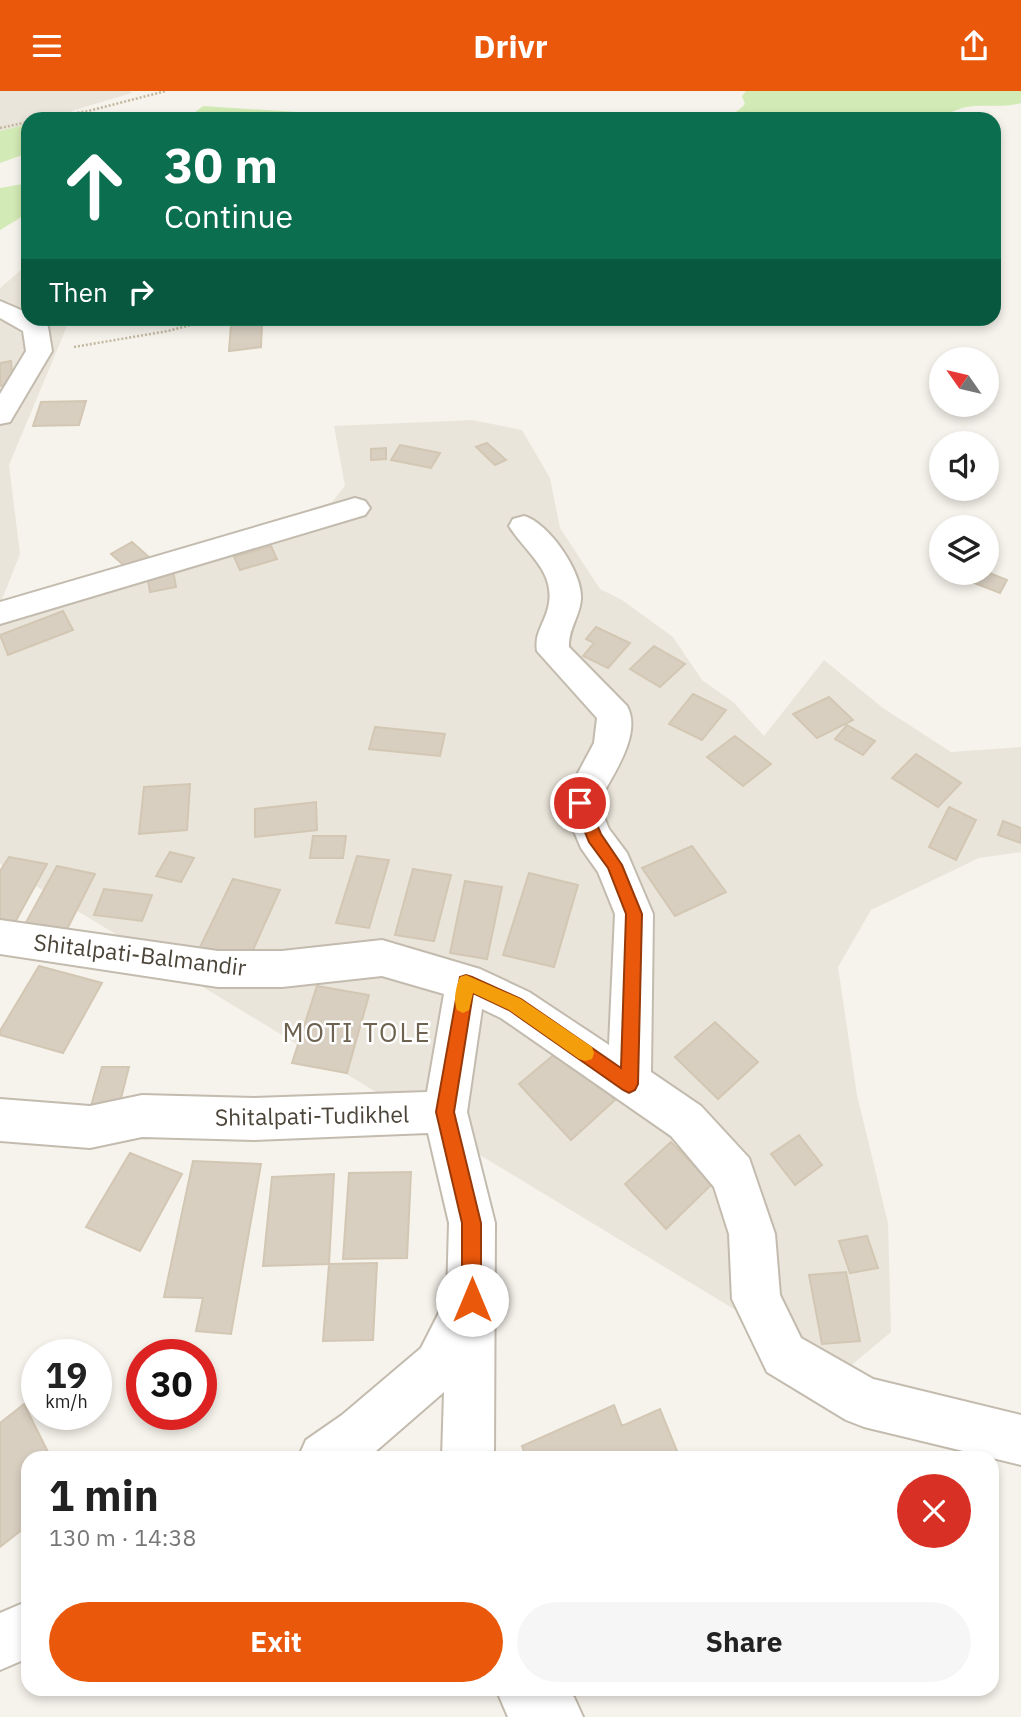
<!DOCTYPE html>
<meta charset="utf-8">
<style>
body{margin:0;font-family:"IBM Plex Sans",sans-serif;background:#f6f6f6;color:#222;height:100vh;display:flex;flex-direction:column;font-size:26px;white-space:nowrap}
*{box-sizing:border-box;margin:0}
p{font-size:23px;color:#767676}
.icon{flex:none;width:38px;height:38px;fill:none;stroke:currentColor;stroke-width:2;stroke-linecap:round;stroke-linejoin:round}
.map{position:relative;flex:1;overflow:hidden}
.sheet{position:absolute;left:21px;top:1360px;width:978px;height:245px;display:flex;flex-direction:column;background:#fff;border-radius:21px;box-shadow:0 4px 10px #0003}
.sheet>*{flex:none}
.top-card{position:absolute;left:21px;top:21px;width:980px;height:214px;border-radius:21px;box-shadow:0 4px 10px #0003;background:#0b6e4f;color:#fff;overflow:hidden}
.needle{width:46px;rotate:304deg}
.tools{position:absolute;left:929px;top:256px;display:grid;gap:14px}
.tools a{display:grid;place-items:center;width:70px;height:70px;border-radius:50%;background:#fff;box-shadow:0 4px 10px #0003;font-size:35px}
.speed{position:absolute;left:21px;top:1248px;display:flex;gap:14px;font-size:35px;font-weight:700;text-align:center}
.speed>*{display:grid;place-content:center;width:91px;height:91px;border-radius:50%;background:#fff;box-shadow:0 4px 10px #0003;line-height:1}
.speed small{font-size:18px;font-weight:400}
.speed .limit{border:10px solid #d22;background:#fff;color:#111}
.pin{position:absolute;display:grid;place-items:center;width:60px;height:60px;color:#fff;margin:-30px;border:4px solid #fff;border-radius:50%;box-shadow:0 2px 7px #0007}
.me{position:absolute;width:77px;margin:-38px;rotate:0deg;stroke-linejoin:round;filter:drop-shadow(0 0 5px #0008)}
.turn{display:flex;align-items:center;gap:24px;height:147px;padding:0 28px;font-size:32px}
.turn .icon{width:91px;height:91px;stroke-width:2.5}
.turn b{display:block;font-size:49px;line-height:60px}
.then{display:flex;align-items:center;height:66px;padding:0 28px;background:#0003;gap:14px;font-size:26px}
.round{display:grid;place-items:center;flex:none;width:74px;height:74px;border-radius:37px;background:#f6f6f6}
.headline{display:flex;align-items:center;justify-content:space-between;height:119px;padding:0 28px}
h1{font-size:42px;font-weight:800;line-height:52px}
.action{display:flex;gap:14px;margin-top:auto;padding:14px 28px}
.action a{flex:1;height:80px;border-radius:42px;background:#ea580c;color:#fff;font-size:28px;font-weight:800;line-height:80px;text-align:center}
.action a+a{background:#f6f6f6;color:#222}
header{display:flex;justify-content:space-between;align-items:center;height:91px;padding:0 28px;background:#ea580c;color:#fff;font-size:32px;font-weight:800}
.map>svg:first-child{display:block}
.residential{fill:#eae5da}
.green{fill:#d2eab5}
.building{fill:#d8cfc1;stroke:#d3c7b4;stroke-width:2}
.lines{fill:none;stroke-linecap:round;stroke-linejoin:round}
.minor-casing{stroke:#c2bbae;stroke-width:4}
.path{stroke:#c4b79f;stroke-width:2.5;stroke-dasharray:2 2;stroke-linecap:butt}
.minor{fill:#fff;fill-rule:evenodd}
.route{fill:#ea580c;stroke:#983908;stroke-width:2}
.slow{fill:#f59e0b}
.labels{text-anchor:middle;stroke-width:5;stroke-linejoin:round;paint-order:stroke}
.street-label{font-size:23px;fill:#4b4439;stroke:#fff}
.quarter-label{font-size:26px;letter-spacing:2px;fill:#6e6250;stroke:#fff}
</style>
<header><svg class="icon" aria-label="menu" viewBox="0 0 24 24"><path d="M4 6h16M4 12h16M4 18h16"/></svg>Drivr<svg class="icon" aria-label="share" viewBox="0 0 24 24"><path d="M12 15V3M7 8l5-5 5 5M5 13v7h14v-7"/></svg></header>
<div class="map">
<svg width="1021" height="1626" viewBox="0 0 1021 1626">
<rect width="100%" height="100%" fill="#f6f3ec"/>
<path class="residential" d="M0 0H129L132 2 71 20 77 25 28 28V33L0 40Z
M28 173V228H70L9 374 20 463 1 511 147 472 187 455 261 436 332 411 345 395 334 335 472 329 522 339 550 387 560 437 600 498 622 509 673 546 702 589 733 611 764 645 824 569 883 617 951 661 1021 656V761L979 767 871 819 838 876 857 1004 888 1132 891 1241 841 1283 0 773V197Z"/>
<path class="green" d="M746 0H1021V12C997 19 973 9 950 22L949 28H706C720 26 735 25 745 13L742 5Z
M203 15 297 21 335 28 194 26V22Z
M28 33V62L0 72V40Z
M28 92V122L0 139V97Z"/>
<path class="building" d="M262 232 261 256 229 260 231 234Z
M11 270 13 293 0 295V272Z
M86 310 79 334 33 335 41 311Z
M487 352 506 369 495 374 476 356Z
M400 354 440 362 431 377 391 369Z
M386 357V368L371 369V358Z
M132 451 149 466 128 478 111 463Z
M271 455 277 468 240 479 234 466Z
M172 474 176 496 150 501 146 479Z
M975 481H987L1007 489 1000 502 969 490Z
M63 520 73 539 8 564 0 544Z
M596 536 630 552 608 577 583 565 594 552 586 548Z
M654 555 685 573 660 596 630 578Z
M693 603 726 619 702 649 669 633Z
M829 606 853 629 817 647 793 623Z
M847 634 875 650 863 664 835 648Z
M375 636 445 643 440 665 369 658Z
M735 645 771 673 743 695 707 666Z
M916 663 961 692 938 716 892 687Z
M190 693 187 739 139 743 144 696Z
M316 711 317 739 255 746V718Z
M949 716 976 729 956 769 929 756Z
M1003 730 1021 737V752L998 744Z
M313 745H346L343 767H310Z
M692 755 726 801 675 825 642 777Z
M170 761 194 767 181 791 156 785Z
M357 765 389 769 369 837 336 832Z
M9 766 47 773 14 833 0 830V780Z
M57 775 95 783 64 844 24 835Z
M413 778 451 784 434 850 395 844Z
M529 782 578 794 554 876 503 864Z
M233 788 280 799 248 870 199 858Z
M465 790 502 796 487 868 450 862Z
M104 798 152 804 142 830 94 824Z
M39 875 102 892 63 962 0 944V940Z
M317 895 369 904 347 982 292 972Z
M715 931 758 971 718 1008 675 966Z
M563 956 615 1009 571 1049 519 993Z
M102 976H129L117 1023 89 1022Z
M799 1044 822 1074 795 1094 771 1063Z
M671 1051 712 1093 666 1138 625 1093Z
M130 1062 182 1083 140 1160 86 1136Z
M193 1070 261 1073 231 1243 196 1240 203 1207 164 1206Z
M411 1081 407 1167 343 1168 349 1082Z
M334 1083 329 1173 263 1175 272 1086Z
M867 1145 878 1177 850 1182 839 1150Z
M377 1172 373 1249 323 1250 329 1173Z
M846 1181 860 1250 822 1253 809 1184Z
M24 1313 51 1367H28V1434L0 1456V1332Z
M614 1314 622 1335 660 1318 679 1365 526 1367 522 1355Z"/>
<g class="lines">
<g class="minor-casing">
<path id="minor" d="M0 210 28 222V228L44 231 48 236 52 260 10 331 0 333V303L26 260 23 240 0 227Z
M355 407 365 410 370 417 365 424 0 533V511Z
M524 425C549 432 583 482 581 508 580 525 568 538 569 556L627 615C643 644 611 686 598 712L609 738 627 762 653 823 651 981 701 1015 749 1067 775 1143 780 1204 801 1247 873 1288 1021 1324V1374L864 1336 846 1329 767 1281 732 1208 729 1143 714 1096 671 1045 501 927 482 918 467 1021 495 1132 494 1367H442L444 1301 368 1367H298L306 1349 342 1324 421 1257 447 1206 449 1132 428 1042 254 1049 142 1046 90 1057 0 1050V1008L90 1015 142 1004 254 1007 427 1001 444 903 382 885 282 896H218L0 863V829L218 860H282L382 849 480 878 529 901 609 954 615 823 598 781 581 757 562 712 594 652 597 627 537 560C534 543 544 533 548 517 557 481 526 462 509 435L513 428Z
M28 1510V1567L0 1579V1522Z
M496 1598H562L574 1606 583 1626H508Z"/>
</g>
<path class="path" d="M42 28 88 20 166 0
M0 37 28 31
M74 256 168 240 214 228"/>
<use href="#minor" class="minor"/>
</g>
<path class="route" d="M580 706 586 708 601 743 622 774 642 823 638 993 635 999 629 1002 623 999 509 919 473 902 454 1021 481 1132V1209L479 1216 472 1219 465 1216 462 1209V1132L436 1021 460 886 466 884 472 886 521 908 621 977 626 823 608 777 589 751 573 712Z"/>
<path class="slow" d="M466 884 521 908 592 956 594 962 592 968 585 970 579 968 509 919 473 902 469 919 463 922 457 919C453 910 456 895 460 886Z"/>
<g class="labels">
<g class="street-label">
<text transform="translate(140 864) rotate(7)" y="8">Shitalpati-Balmandir</text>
<text transform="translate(312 1025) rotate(-1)" y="8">Shitalpati-Tudikhel</text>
</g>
<g class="quarter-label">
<text x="357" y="951">MOTI TOLE</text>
</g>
</g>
</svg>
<div class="tools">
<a><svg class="needle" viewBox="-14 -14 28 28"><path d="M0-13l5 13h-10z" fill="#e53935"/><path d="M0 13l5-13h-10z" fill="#767676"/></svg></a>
<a><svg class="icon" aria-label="sound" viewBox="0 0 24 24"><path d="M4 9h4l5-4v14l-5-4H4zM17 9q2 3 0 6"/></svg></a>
<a><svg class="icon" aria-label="layers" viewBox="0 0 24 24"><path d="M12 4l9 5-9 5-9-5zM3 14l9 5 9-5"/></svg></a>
</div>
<div class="speed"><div>19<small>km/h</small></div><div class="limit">30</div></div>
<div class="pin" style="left:580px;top:712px;background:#d93025"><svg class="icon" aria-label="arrive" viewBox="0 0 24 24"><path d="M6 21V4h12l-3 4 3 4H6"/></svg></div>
<svg class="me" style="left:472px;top:1209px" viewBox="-20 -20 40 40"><circle r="19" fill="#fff"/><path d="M0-13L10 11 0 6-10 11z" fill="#ea580c"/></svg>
<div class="top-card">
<div class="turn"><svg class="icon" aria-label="ahead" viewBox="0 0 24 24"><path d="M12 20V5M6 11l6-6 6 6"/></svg><div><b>30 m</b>Continue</div></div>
<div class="then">Then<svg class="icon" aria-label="right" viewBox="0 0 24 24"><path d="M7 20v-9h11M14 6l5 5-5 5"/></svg></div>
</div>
<section class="sheet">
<div class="headline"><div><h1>1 min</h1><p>130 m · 14:38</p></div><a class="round" style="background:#d93025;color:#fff"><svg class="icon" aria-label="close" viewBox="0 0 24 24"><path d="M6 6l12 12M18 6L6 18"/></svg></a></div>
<div class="action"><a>Exit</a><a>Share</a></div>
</section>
</div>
